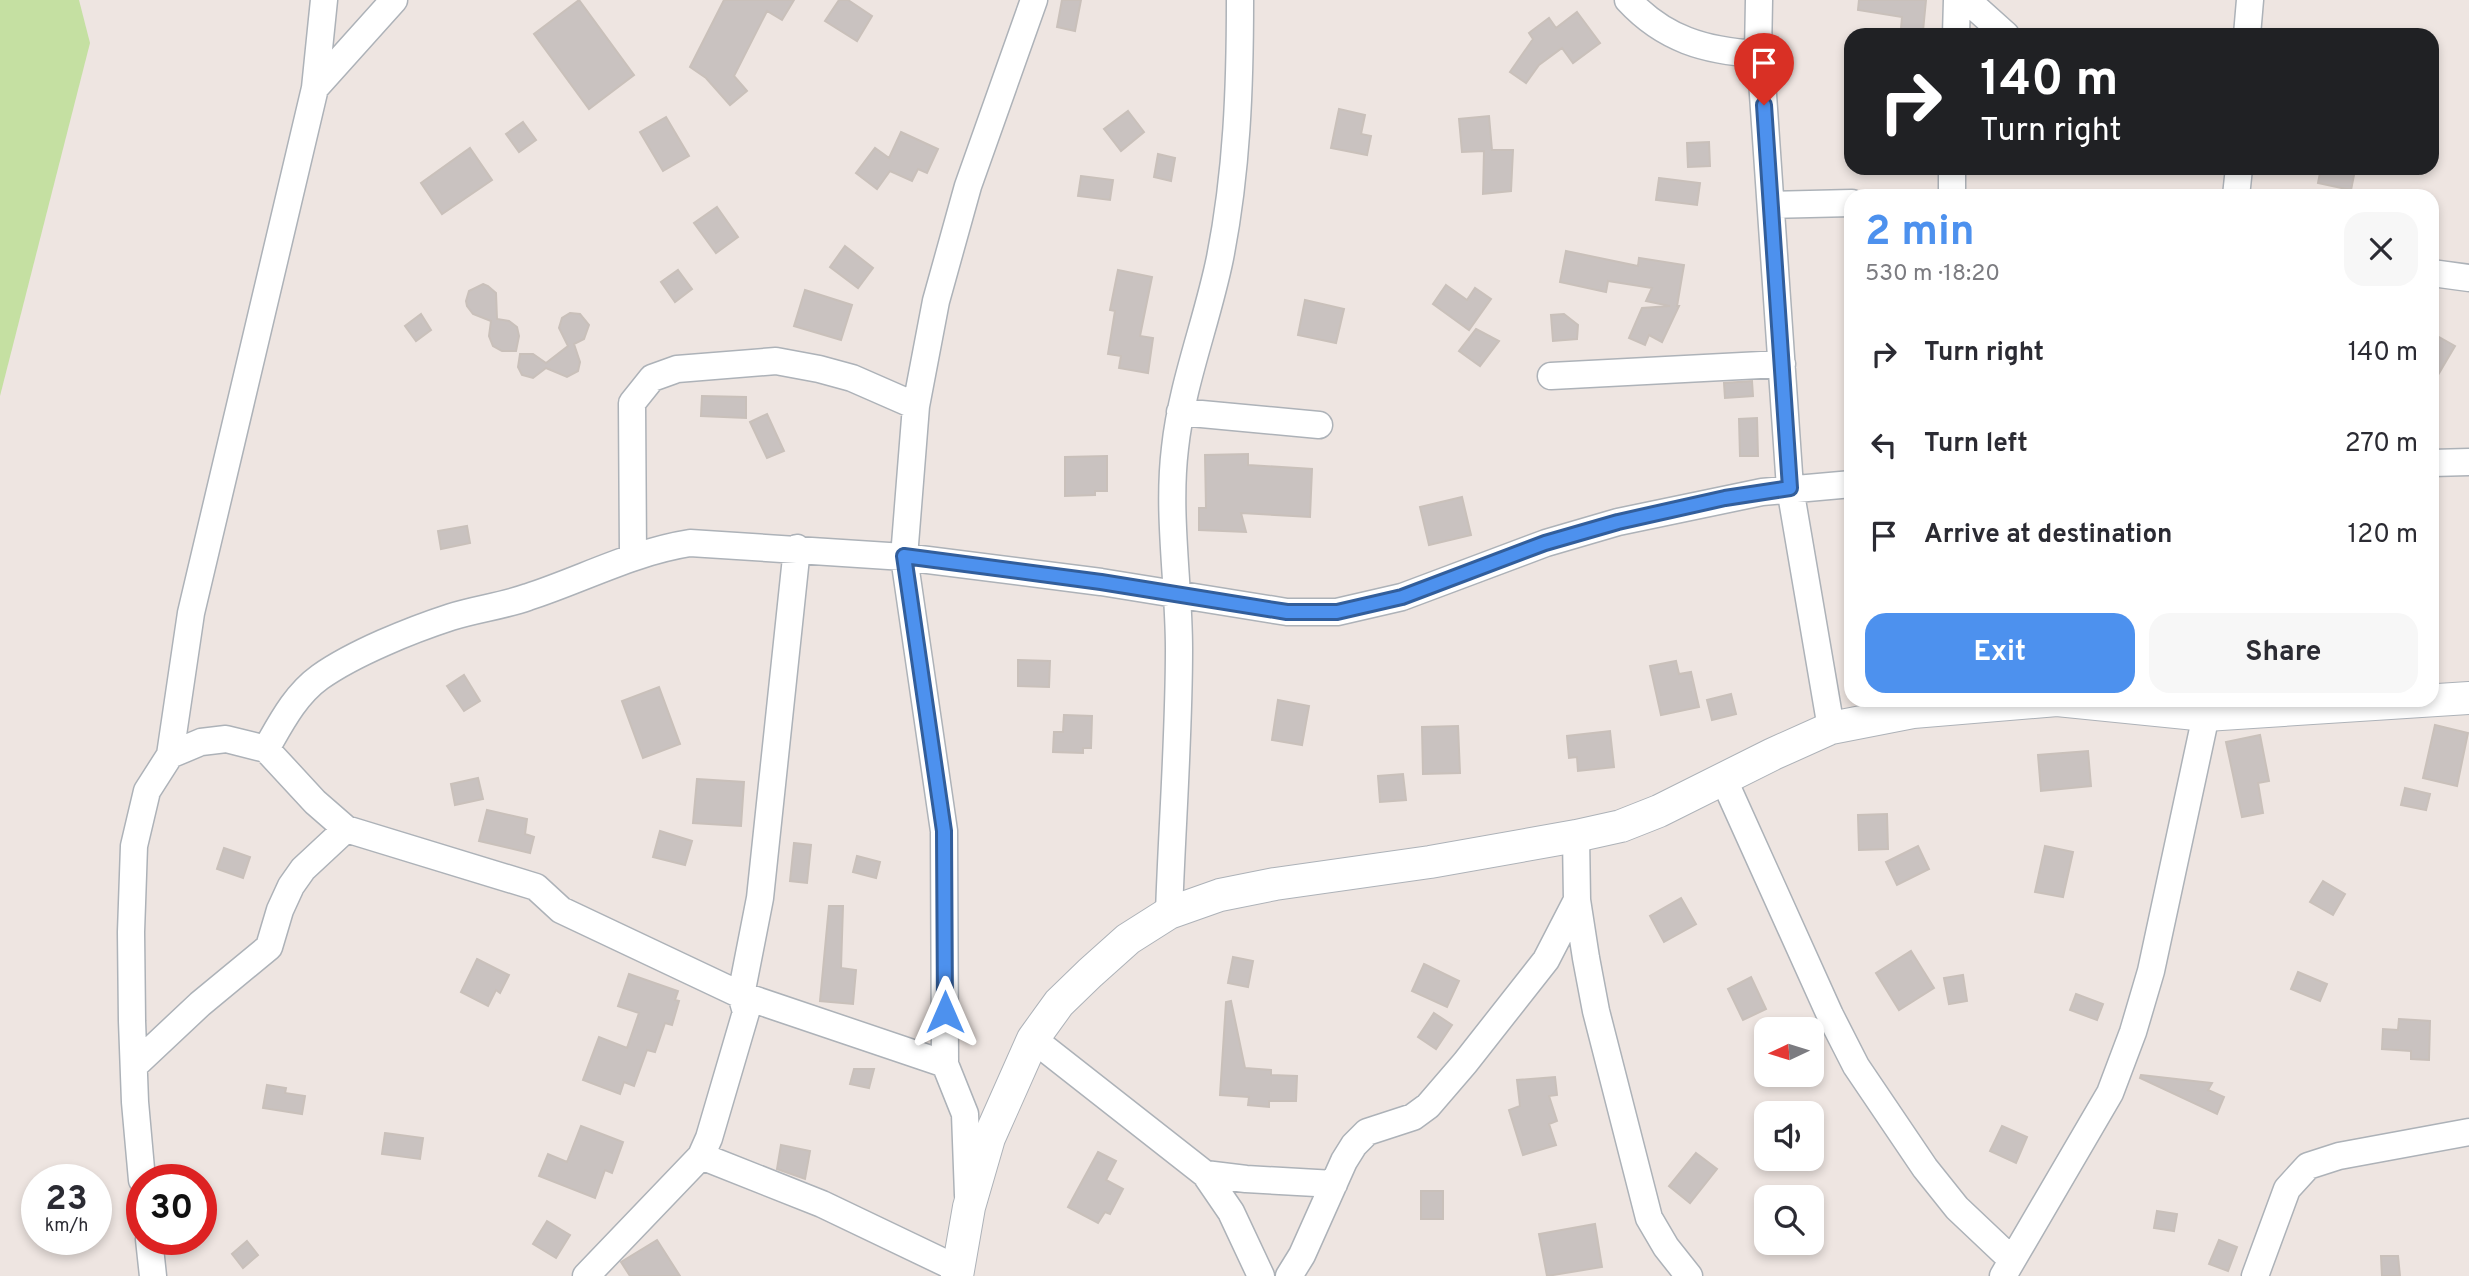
<!DOCTYPE html>
<meta charset="utf-8">
<style>
body{margin:0;font-family:Overpass,sans-serif;background:#f7f7f7;color:#2b2b33;height:100vh;display:flex;flex-direction:column;font-size:26px;white-space:nowrap}
*{box-sizing:border-box;margin:0}
p{font-size:23px;color:#7c7c81}
.icon{flex:none;width:38px;height:38px;fill:none;stroke:currentColor;stroke-width:2;stroke-linecap:round;stroke-linejoin:round}
.map{position:relative;flex:1;overflow:hidden}
.sheet{position:absolute;left:1844px;top:189px;width:595px;height:518px;display:flex;flex-direction:column;background:#fff;border-radius:21px;box-shadow:0 4px 10px #0003}
.sheet>*{flex:none}
.hud{position:absolute;left:1844px;top:28px;width:595px;height:147px;border-radius:21px;box-shadow:0 4px 10px #0003;background:#202124;color:#fff;overflow:hidden}
.needle{width:46px;rotate:266deg}
.controls{position:absolute;left:1754px;top:1017px;display:grid;gap:14px}
.controls a{display:grid;place-items:center;width:70px;height:70px;border-radius:14px;background:#fff;box-shadow:0 4px 10px #0003;font-size:35px}
.speed{position:absolute;left:21px;top:1164px;display:flex;gap:14px;font-size:35px;font-weight:700;text-align:center}
.speed>*{display:grid;place-content:center;width:91px;height:91px;border-radius:50%;background:#fff;box-shadow:0 4px 10px #0003;line-height:1}
.speed small{font-size:18px;font-weight:400}
.speed .limit{border:10px solid #d22;background:#fff;color:#111}
.pin{position:absolute;display:grid;place-items:center;width:60px;height:60px;color:#fff;margin:-72px -30px;border-radius:50% 50% 50% 0;rotate:-45deg;box-shadow:0 0 7px #0007}
.pin .icon{rotate:45deg}
.me{position:absolute;width:77px;margin:-38px;rotate:0deg;stroke-linejoin:round;filter:drop-shadow(0 0 5px #0008)}
.turn{display:flex;align-items:center;gap:24px;height:147px;padding:0 21px;font-size:32px}
.turn .icon{width:91px;height:91px;stroke-width:2.5}
.turn b{display:block;font-size:49px;line-height:60px}
.round{display:grid;place-items:center;flex:none;width:74px;height:74px;border-radius:21px;background:#f7f7f7}
.overview{display:flex;align-items:center;justify-content:space-between;height:119px;padding:0 21px}
h1{font-size:42px;font-weight:700;line-height:52px;color:#4d91ee}
.primary-button{display:flex;gap:14px;margin-top:auto;padding:14px 21px}
.primary-button a{flex:1;height:80px;border-radius:21px;background:#4d91ee;color:#fff;font-size:28px;font-weight:700;line-height:80px;text-align:center}
.primary-button a+a{background:#f7f7f7;color:#2b2b33}
ul{padding:0;list-style:none}
li{display:flex;align-items:center;gap:21px;height:91px;padding:0 21px}
li div{flex:1}
li b{display:block;font-size:26px}
li em{font-style:normal}
.map>svg:first-child{display:block}
.green{fill:#c5e0a2}
.building{fill:#c9c2c0;stroke:#c9c0ba;stroke-width:2}
.lines{fill:none;stroke-linecap:round;stroke-linejoin:round}
.minor-casing{stroke:#adb2b8;stroke-width:29}
.tertiary-casing{stroke:#adb2b8;stroke-width:34}
.minor{stroke:#fff;stroke-width:26}
.tertiary{stroke:#fff;stroke-width:32}
.route-casing{stroke:#325e9b;stroke-width:18}
.route{stroke:#4d91ee;stroke-width:12}
</style>
<div class="map">
<svg width="2469" height="1276" viewBox="0 0 2469 1276">
<rect width="100%" height="100%" fill="#eee5e1"/>
<path class="green" d="M0 0H79L90 43 0 396Z"/>
<path class="building" d="M579 0 634 75 589 109 534 34Z
M724 0H794L782 20 767 11 734 76 747 91 730 105 706 78 690 67Z
M839 0H848L872 16 857 41 825 21Z
M1062 0H1081L1075 31 1057 27Z
M1859 0H1926L1923 31 1901 29 1902 17 1858 10Z
M1577 12 1600 43 1573 63 1562 48 1539 65 1526 83 1510 72 1533 39 1529 33 1549 18 1556 28Z
M1339 109 1365 115 1361 134 1371 136 1367 155 1331 148Z
M1128 111 1144 132 1121 151 1104 129Z
M1489 116 1492 150H1513L1511 191 1483 194 1484 151 1462 152 1459 119Z
M666 117 689 156 663 171 640 132Z
M523 122 536 140 519 152 506 134Z
M901 132 938 149 927 173 918 169 912 181 890 171 877 189 856 173 875 148 889 158Z
M1709 142 1710 166 1688 167 1687 143Z
M470 148 492 180 442 214 421 183Z
M1158 154 1175 158 1171 181 1154 177Z
M2321 168 2355 170 2351 190 2318 183Z
M1081 176 1113 180 1110 200 1078 196Z
M1659 178 1700 183 1697 205 1656 200Z
M717 207 738 237 716 253 694 223Z
M845 246 873 268 858 288 830 267Z
M1566 251 1638 266 1639 258 1684 265 1677 306H1679L1662 342 1649 335 1645 345 1629 338 1642 308 1670 306 1646 301 1652 288 1608 281 1606 292 1560 282Z
M678 270 692 289 675 302 661 282Z
M1118 270 1152 277 1140 336 1153 338 1148 373 1119 368 1121 356 1108 354 1115 311 1110 310Z
M483 284 488 286 496 293 497 319 509 321 517 327 519 336 516 351H502L493 346 489 336 491 321 473 314 467 306 466 301 469 291Z
M1446 285 1467 300 1475 288 1491 299 1469 330 1433 304Z
M805 290 852 305 841 340 794 326Z
M1305 300 1344 309 1336 343 1298 335Z
M570 313 580 314 589 325 584 339 574 344 580 362 578 371 567 377 546 368 533 378 522 375 518 367 520 354H533L546 363 568 346 559 328 562 318Z
M421 314 431 330 416 341 405 326Z
M1564 314 1578 325 1577 339 1553 341 1551 315Z
M1476 329 1499 341 1480 366 1459 351Z
M2432 333 2455 346 2432 385Z
M1752 381 1753 396 1725 398 1724 383Z
M702 396 746 397V418L701 416Z
M767 414 784 451 767 458 750 422Z
M1757 418 1758 456H1740L1739 419Z
M1248 454V465L1312 469 1310 517 1241 513 1246 532 1199 530V508H1206L1205 455Z
M1107 456V491H1095V495L1065 496V457Z
M1462 497 1471 535 1429 545 1420 507Z
M467 526 470 543 441 549 438 531Z
M1018 660 1050 661 1049 687 1018 686Z
M1676 661 1679 674 1691 672 1699 707 1661 715 1650 666Z
M464 675 480 701 464 711 447 686Z
M659 687 680 744 643 758 622 701Z
M1731 694 1736 714 1712 720 1707 700Z
M1278 700 1309 706 1302 745 1272 740Z
M1064 715 1092 716 1091 748H1083V753L1053 752 1054 732H1063Z
M2435 725 2468 733 2457 786 2423 778Z
M1458 726 1460 773 1423 774 1422 727Z
M1610 731 1614 767 1578 771 1577 757 1569 758 1567 736Z
M2260 735 2269 781 2258 783 2263 813 2242 817 2226 742Z
M2088 751 2091 786 2041 791 2038 755Z
M1403 774 1406 800 1380 802 1378 776Z
M478 778 483 799 455 805 451 784Z
M697 779 744 782 741 826 693 823Z
M2405 788 2430 794 2426 810 2401 805Z
M487 810 527 819 525 834 534 837 530 853 479 841Z
M1887 814 1888 849 1859 850 1858 815Z
M660 831 692 841 685 865 653 857Z
M794 843 811 845 807 883 790 881Z
M1918 846 1929 869 1897 885 1886 862Z
M2045 846 2073 852 2063 897 2035 892Z
M224 848 250 857 243 878 217 869Z
M857 856 880 862 876 878 853 872Z
M2323 881 2345 894 2333 915 2310 902Z
M1681 898 1696 924 1664 942 1650 916Z
M829 906H843L841 968 856 970 853 1004 820 1001Z
M1911 951 1934 988 1899 1010 1876 973Z
M1233 957 1253 961 1248 987 1228 983Z
M477 959 509 975 500 993 496 990 488 1006 461 992Z
M1424 964 1459 981 1447 1007 1412 991Z
M2298 972 2327 984 2320 1001 2291 989Z
M629 974 678 991 675 1000 679 1001 672 1025 665 1023 655 1052 647 1050 634 1086 624 1082 620 1094 583 1080 599 1037 627 1048 639 1013 618 1006Z
M1963 975 1967 1001 1949 1004 1944 978Z
M1751 977 1766 1009 1743 1020 1728 989Z
M2076 994 2103 1004 2097 1020 2070 1010Z
M1231 1001 1245 1068 1271 1070V1075L1297 1076 1296 1101H1269V1107L1248 1105 1249 1097 1220 1095 1226 1002Z
M1434 1013 1452 1025 1436 1049 1418 1037Z
M2399 1019 2430 1021 2429 1060 2411 1059V1051L2382 1049 2383 1029 2398 1030Z
M854 1069H874L869 1088 850 1084Z
M2141 1075 2212 1083 2208 1090 2224 1097 2217 1114 2140 1078Z
M1555 1077 1557 1095 1549 1096 1557 1121 1549 1124 1556 1145 1523 1155 1509 1110 1520 1106 1517 1080Z
M267 1085 286 1088 285 1093 305 1096 302 1114 263 1108Z
M581 1126 623 1142 612 1173 605 1170 595 1198 539 1176 548 1154 567 1162Z
M2002 1126 2027 1137 2016 1163 1990 1151Z
M385 1133 423 1138 420 1159 382 1154Z
M781 1145 810 1151 805 1179 777 1169Z
M1098 1152 1116 1161 1106 1180 1123 1189 1110 1214 1105 1212 1098 1223 1068 1207Z
M1696 1153 1717 1169 1690 1203 1669 1186Z
M1421 1191H1443V1219H1421Z
M2157 1211 2177 1214 2174 1231 2154 1228Z
M547 1221 570 1235 556 1258 533 1244Z
M1595 1224 1602 1267 1547 1276 1539 1234Z
M657 1240 680 1276H630L621 1262Z
M2219 1240 2237 1247 2228 1271 2209 1264Z
M247 1241 258 1255 243 1268 232 1254Z
M2381 1256H2398L2400 1276H2382Z"/>
<g class="lines">
<g class="minor-casing">
<path id="minor" d="M1628 0C1664 39 1705 51 1758 54L1762 80 1790 488 1831 728
M1967 0 2006 35
M1956 35 1957 0
M2247 35 2250 0
M1758 54 1759 0
M315 88 324 0
M1952 196V168
M2236 196 2239 168
M1771 205 1852 203
M2432 273 2469 278
M1551 376 1782 364
M1180 412 1319 425
M2432 463 2469 462
M797 548 760 898 741 995 746 1012 709 1138 701 1156 822 1204 958 1269
M633 556 632 403 652 378 677 369 776 361 819 369 852 378 916 406
M266 749C281 723 295 695 320 677 354 653 411 630 451 617 476 609 503 606 528 597 583 579 633 552 690 543L904 557 1101 582 1287 612H1337L1402 597 1546 543 1618 522 1762 492 1852 484
M170 755 201 742 226 739 266 749 315 802 346 829
M1724 780 1830 1015 1856 1066 1925 1168 1957 1208 2012 1260
M1576 836 1577 900 1586 958 1596 1011 1649 1218 1666 1247 1689 1276
M1169 913C1172 825 1179 737 1179 649 1179 583 1167 514 1175 448 1182 383 1207 322 1220 258 1237 172 1240 87 1240 0
M1033 1039 1205 1174 1231 1212 1261 1276
M134 1066 200 1004 269 947 280 910 291 886 303 869 346 829 536 887 561 910 741 995 945 1064
M1205 1174 1246 1179 1334 1184
M142 1180 135 1102 132 1021 131 932 134 846 147 791 170 755 191 613 315 88 394 0
M968 1195 965 1114 945 1064 944 831 904 557 916 406 936 301 968 186 1034 0
M149 1239 153 1276
M586 1276 701 1156
M1289 1276 1302 1255 1344 1161 1354 1145 1367 1132 1413 1117 1428 1106 1465 1063 1546 960 1577 900
M2003 1276 2110 1093 2133 1032 2151 971 2206 715 2204 700
M2255 1276 2287 1189 2308 1166 2339 1156 2469 1132"/>
</g>
<g class="tertiary-casing">
<path id="tertiary" d="M957 1276 969 1207 989 1138 1033 1039 1059 1003 1090 973 1128 939 1169 913 1220 895 1275 884 1430 862 1576 836 1621 826 1659 811 1773 754 1831 728 1913 712 2057 700 2206 715 2469 698"/>
</g>
<use href="#minor" class="minor"/>
<use href="#tertiary" class="tertiary"/>
</g>
<g class="lines">
<g class="route-casing">
<path id="route" d="M945 1012 944 831 904 556 1101 582 1287 612H1337L1402 597 1545 543 1618 522 1725 498 1790 488 1764 105"/>
</g>
<use href="#route" class="route"/>
</g>
</svg>
<div class="controls">
<a><svg class="needle" viewBox="-14 -14 28 28"><path d="M0-13l5 13h-10z" fill="#e53935"/><path d="M0 13l5-13h-10z" fill="#7c7c81"/></svg></a>
<a><svg class="icon" aria-label="sound" viewBox="0 0 24 24"><path d="M4 9h4l5-4v14l-5-4H4zM17 9q2 3 0 6"/></svg></a>
<a><svg class="icon" aria-label="search" viewBox="0 0 24 24"><circle cx="10" cy="10" r="6"/><path d="M15 15l6 6"/></svg></a>
</div>
<div class="speed"><div>23<small>km/h</small></div><div class="limit">30</div></div>
<div class="pin" style="left:1764px;top:105px;background:#d93025"><svg class="icon" aria-label="arrive" viewBox="0 0 24 24"><path d="M6 21V4h12l-3 4 3 4H6"/></svg></div>
<svg class="me" style="left:945px;top:1012px" viewBox="-20 -20 40 40"><path d="M0-17L14 15 0 8-14 15z" fill="#4d91ee" stroke="#fff" stroke-width="4"/></svg>
<div class="hud">
<div class="turn"><svg class="icon" aria-label="right" viewBox="0 0 24 24"><path d="M7 20v-9h11M14 6l5 5-5 5"/></svg><div><b>140 m</b>Turn right</div></div>
</div>
<section class="sheet">
<div class="overview"><div><h1>2 min</h1><p>530 m · 18:20</p></div><a class="round"><svg class="icon" aria-label="close" viewBox="0 0 24 24"><path d="M6 6l12 12M18 6L6 18"/></svg></a></div>
<ul>
<li><svg class="icon" aria-label="right" viewBox="0 0 24 24"><path d="M7 20v-9h11M14 6l5 5-5 5"/></svg><div><b>Turn right</b></div><em>140 m</em></li>
<li><svg class="icon" aria-label="left" viewBox="0 0 24 24"><path d="M17 20v-9H6M10 6l-5 5 5 5"/></svg><div><b>Turn left</b></div><em>270 m</em></li>
<li><svg class="icon" aria-label="arrive" viewBox="0 0 24 24"><path d="M6 21V4h12l-3 4 3 4H6"/></svg><div><b>Arrive at destination</b></div><em>120 m</em></li>
</ul>
<div class="primary-button"><a>Exit</a><a>Share</a></div>
</section>
</div>
